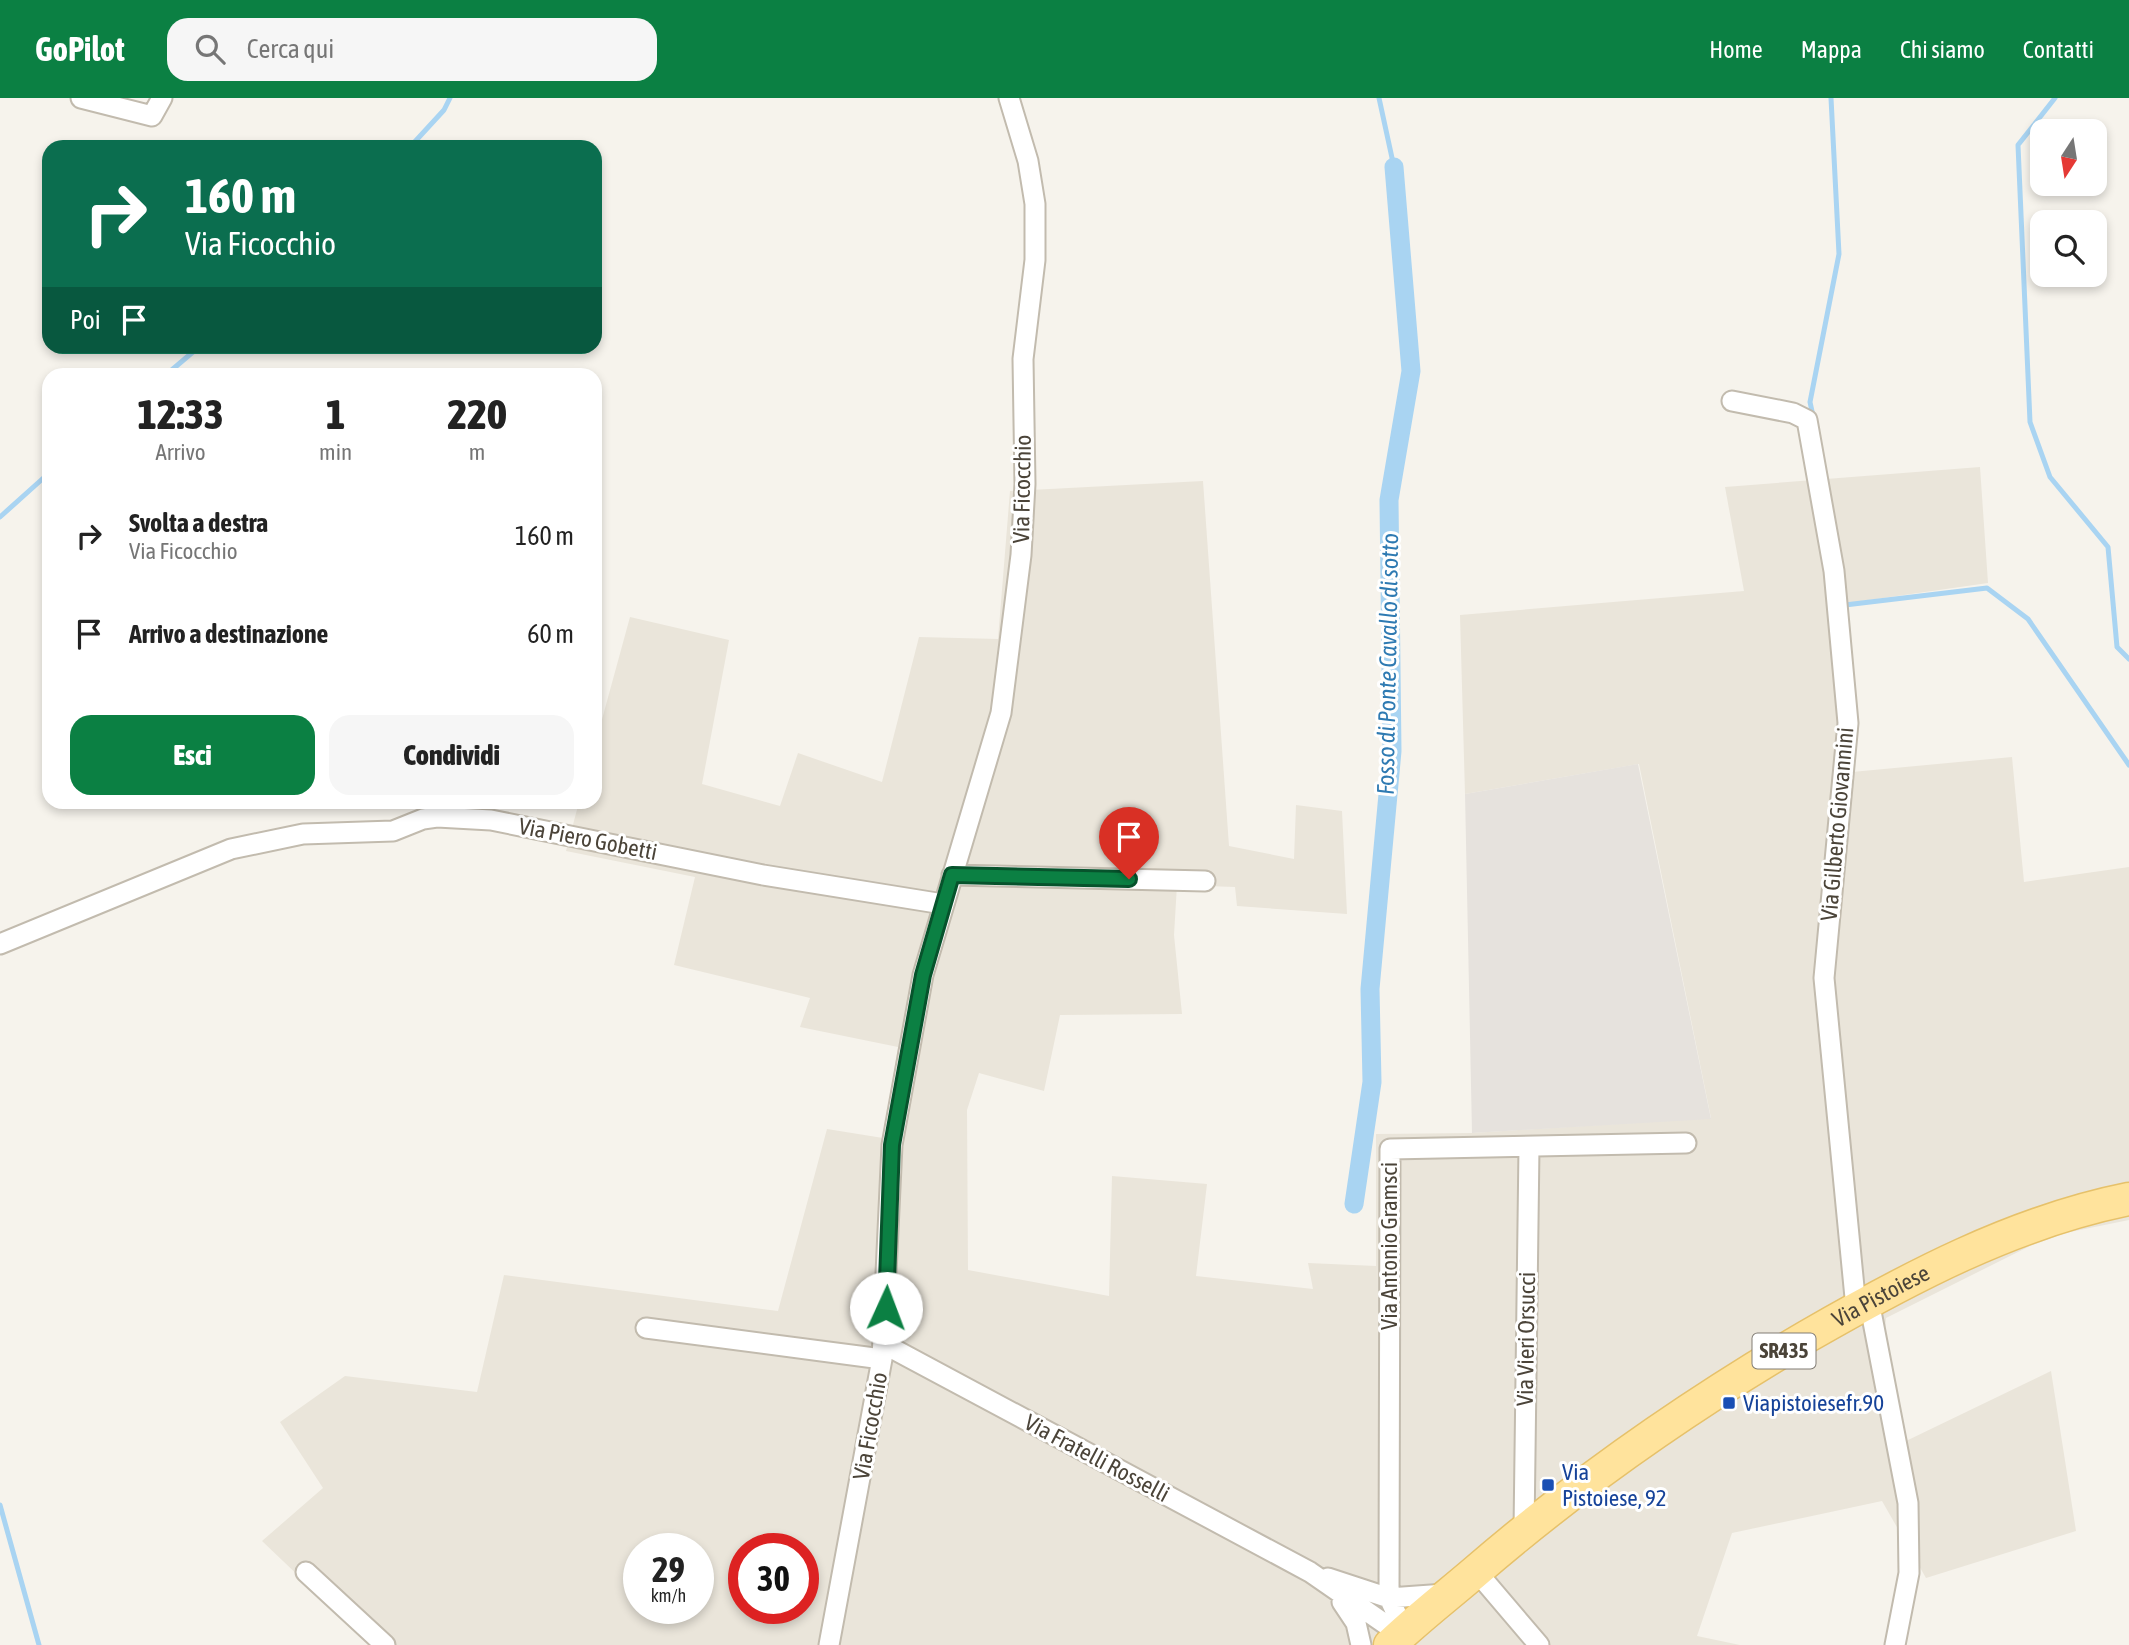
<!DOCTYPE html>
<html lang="it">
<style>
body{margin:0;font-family:"Asap Condensed",sans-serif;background:#f6f6f6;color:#222;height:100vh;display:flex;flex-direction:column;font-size:26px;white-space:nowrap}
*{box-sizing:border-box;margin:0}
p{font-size:23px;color:#767676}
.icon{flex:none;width:38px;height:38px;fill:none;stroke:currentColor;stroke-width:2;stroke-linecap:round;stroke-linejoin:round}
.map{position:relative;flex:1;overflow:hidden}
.side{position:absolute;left:42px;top:270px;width:560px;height:441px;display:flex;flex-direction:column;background:#fff;border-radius:21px;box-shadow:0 4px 10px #0003}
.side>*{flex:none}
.guide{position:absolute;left:42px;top:42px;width:560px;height:214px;border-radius:21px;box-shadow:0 4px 10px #0003;background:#0b6e4f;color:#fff;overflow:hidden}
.needle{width:46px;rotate:192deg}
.fabs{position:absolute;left:2030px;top:21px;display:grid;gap:14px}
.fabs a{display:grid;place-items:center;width:77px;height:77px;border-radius:14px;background:#fff;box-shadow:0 4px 10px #0003;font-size:35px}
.speed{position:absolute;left:623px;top:1435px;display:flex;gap:14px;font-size:35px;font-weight:700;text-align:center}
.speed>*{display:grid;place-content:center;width:91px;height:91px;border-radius:50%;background:#fff;box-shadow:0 4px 10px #0003;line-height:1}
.speed small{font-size:18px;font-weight:400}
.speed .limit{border:10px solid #d22;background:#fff;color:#111}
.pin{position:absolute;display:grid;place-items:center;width:60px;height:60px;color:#fff;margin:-72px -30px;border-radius:50% 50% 50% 0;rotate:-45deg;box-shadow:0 0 7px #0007}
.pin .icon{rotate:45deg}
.me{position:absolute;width:77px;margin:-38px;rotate:2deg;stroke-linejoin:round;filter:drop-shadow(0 0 5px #0008)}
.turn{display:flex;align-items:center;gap:24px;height:147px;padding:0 28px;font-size:32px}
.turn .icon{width:91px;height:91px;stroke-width:2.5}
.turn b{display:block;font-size:49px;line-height:60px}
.then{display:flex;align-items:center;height:66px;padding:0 28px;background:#0003;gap:14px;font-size:26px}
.eta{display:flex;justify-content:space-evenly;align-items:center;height:119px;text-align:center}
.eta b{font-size:42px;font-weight:800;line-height:49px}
.cta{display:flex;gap:14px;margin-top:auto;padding:14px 28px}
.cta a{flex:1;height:80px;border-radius:21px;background:#0b8043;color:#fff;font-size:28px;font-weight:800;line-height:80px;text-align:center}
.cta a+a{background:#f6f6f6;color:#222}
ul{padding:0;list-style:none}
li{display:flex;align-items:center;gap:21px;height:98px;padding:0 28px}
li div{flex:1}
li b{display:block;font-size:26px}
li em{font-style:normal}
header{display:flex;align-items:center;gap:42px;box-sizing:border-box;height:98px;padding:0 35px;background:#0b8043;color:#fff}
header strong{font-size:33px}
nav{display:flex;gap:38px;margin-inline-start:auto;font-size:24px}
.search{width:490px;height:63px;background:#f6f6f6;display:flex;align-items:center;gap:18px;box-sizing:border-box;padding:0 24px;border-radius:21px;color:#767676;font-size:26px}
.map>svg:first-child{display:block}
.residential{fill:#eae5da;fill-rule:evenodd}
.industrial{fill:#e6e2dd}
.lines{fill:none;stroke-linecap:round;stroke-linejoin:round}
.stream{stroke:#a9d4f2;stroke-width:5}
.canal{stroke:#a9d4f2;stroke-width:19}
.street-casing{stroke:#c2bbae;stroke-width:23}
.primary-casing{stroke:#e6c16a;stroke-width:35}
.street{stroke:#fff;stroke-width:19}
.primary{stroke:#ffe39c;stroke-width:32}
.route-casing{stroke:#07532c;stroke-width:18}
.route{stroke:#0b8043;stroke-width:12}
.transit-dot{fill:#1a4fb4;stroke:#fff;stroke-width:2.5}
.labels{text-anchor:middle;stroke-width:6;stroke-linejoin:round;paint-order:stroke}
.shield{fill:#fff;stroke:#817c74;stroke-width:2}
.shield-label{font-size:21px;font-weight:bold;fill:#4b4439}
.street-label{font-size:23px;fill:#4b4439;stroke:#fff}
.transit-label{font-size:23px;fill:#164399;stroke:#fff;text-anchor:start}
.water-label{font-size:24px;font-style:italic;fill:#2e7ab2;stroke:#fff}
</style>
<header>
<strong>GoPilot</strong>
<div class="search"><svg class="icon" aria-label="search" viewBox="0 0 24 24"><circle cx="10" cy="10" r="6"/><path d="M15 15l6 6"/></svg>Cerca qui</div>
<nav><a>Home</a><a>Mappa</a><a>Chi siamo</a><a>Contatti</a></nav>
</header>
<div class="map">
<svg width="2129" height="1547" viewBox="0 0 2129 1547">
<rect width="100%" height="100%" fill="#f6f3ec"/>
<path class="residential" d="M1980 369 1988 485 1841 506 1852 674 2012 659 2024 784 2129 769V1122L2065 1135 2030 1148 1886 1220 1884 1252 1897 1325 1906 1343 2051 1273 2076 1433 1926 1480 1882 1403 1732 1435 1697 1538 1740 1547H371L262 1443 323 1390 280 1324 345 1278 477 1294 504 1177 778 1213 827 1031 883 1040 898 949 800 929 810 900 674 867 695 779 566 753 579 704H595V647L630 519 729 542 702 686 780 708 798 655 882 684 919 539 998 541 1010 393 1203 383 1229 748 1294 761 1296 707 1342 713 1347 816 1237 808 1235 789 1177 787 1174 837 1182 916 1060 917 1044 993 979 975 967 1012 968 1172 1109 1198 1112 1078 1207 1086 1196 1178 1313 1191 1308 1165 1376 1168V1036L1472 1035 1711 1020 1639 666 1465 696 1460 517 1744 493 1725 389ZM639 1451H698V1510H639ZM744 1451H803V1510H744Z"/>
<path class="industrial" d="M1638 666 1711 1021 1472 1035 1465 696Z"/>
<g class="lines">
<path class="stream" d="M1379 0 1394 69
M2055 0 2018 47 2030 324 2050 379 2108 449 2117 549 2129 561
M410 49 444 12 450 0
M167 276 200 248
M1813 318 1810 304 1839 156 1831 0
M0 419 49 375
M1845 507 1987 490 2028 521 2129 667
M0 1407 39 1547"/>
<path class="canal" d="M1354 1106 1372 984 1370 891 1392 653 1389 402 1411 273 1394 69"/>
<g class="street-casing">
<path id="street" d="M81 0 152 18 162 0
M1732 303 1793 315 1807 322 1834 473 1848 625 1824 880 1856 1210
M952 777 1205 783
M0 846 231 751 303 736 393 733 423 721 437 719 491 722 763 777 943 806
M1869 1203 1908 1405 1909 1475 1895 1547
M646 1230 882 1261
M884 1246 1310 1474 1401 1537
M1524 1432 1529 1049
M1476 1473 1539 1547
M306 1474 385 1547
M1328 1480 1389 1500 1445 1496
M1342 1504 1356 1525 1361 1547
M1401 1537 1399 1521 1389 1500 1390 1051 1686 1045
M829 1547 882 1261 892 1047 923 877 1001 615 1021 457 1025 386 1023 261 1035 162V106L1028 63 1009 0"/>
</g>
<g class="primary-casing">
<g id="primary">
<path id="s1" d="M1390 1547C1417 1521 1447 1498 1475 1474 1578 1385 1690 1307 1808 1238 1909 1180 2014 1124 2129 1101"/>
</g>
</g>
<use href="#street" class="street"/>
<use href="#primary" class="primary"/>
</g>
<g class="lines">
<g class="route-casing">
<path id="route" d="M886 1210 892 1047 923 877 952 777 1129 781"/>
</g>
<use href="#route" class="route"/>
</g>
<g class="transit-dot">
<rect x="1722" y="1298" width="14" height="14" rx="3.5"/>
<rect x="1541" y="1380" width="14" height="14" rx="3.5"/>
</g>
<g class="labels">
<rect class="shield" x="1752.5" y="1235.5" width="63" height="35" rx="5"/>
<g class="shield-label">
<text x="1784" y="1260">SR435</text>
</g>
<g class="street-label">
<text transform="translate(1022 391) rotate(-89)" y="8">Via Ficocchio</text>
<text transform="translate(1837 726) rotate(-85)" y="8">Via Gilberto Giovannini</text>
<text transform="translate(588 741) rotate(11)" y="8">Via Piero Gobetti</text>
<text transform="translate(1389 1148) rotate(-90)" y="8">Via Antonio Gramsci</text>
<text dy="8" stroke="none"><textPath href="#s1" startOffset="604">Via Pistoiese</textPath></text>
<text transform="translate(1526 1241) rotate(-89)" y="8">Via Vieri Orsucci</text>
<text transform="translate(870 1328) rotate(-80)" y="8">Via Ficocchio</text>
<text transform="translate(1097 1360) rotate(28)" y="8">Via Fratelli Rosselli</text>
</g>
<g class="transit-label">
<text x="1743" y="1313">Viapistoiesefr.90</text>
<text x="1562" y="1382">Via<tspan x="1562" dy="26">Pistoiese, 92</tspan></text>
</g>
<g class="water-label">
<text transform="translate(1388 566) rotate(-89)" y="8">Fosso di Ponte Cavallo di sotto</text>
</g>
</g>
</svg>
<div class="fabs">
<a><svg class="needle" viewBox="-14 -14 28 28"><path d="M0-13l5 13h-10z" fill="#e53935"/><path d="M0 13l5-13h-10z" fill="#767676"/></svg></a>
<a><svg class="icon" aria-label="search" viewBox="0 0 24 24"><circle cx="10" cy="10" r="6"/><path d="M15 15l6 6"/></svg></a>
</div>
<div class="speed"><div>29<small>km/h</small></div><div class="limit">30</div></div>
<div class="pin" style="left:1129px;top:781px;background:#d93025"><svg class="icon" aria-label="arrive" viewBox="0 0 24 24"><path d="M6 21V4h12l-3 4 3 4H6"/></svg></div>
<svg class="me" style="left:886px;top:1210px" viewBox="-20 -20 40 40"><circle r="19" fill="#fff"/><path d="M0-13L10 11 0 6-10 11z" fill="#0b8043"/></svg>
<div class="guide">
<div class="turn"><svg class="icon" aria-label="right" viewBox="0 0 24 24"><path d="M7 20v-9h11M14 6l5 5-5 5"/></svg><div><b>160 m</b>Via Ficocchio</div></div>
<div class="then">Poi<svg class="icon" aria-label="arrive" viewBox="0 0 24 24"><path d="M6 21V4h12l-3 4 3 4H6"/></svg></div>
</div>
<section class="side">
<div class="eta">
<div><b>12:33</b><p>Arrivo</p></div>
<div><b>1</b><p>min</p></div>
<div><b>220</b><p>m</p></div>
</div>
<ul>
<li><svg class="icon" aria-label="right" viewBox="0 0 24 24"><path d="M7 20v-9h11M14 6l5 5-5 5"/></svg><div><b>Svolta a destra</b><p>Via Ficocchio</p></div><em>160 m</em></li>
<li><svg class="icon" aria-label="arrive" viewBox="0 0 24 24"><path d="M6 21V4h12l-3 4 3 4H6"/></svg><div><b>Arrivo a destinazione</b></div><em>60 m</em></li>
</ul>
<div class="cta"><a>Esci</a><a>Condividi</a></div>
</section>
</div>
